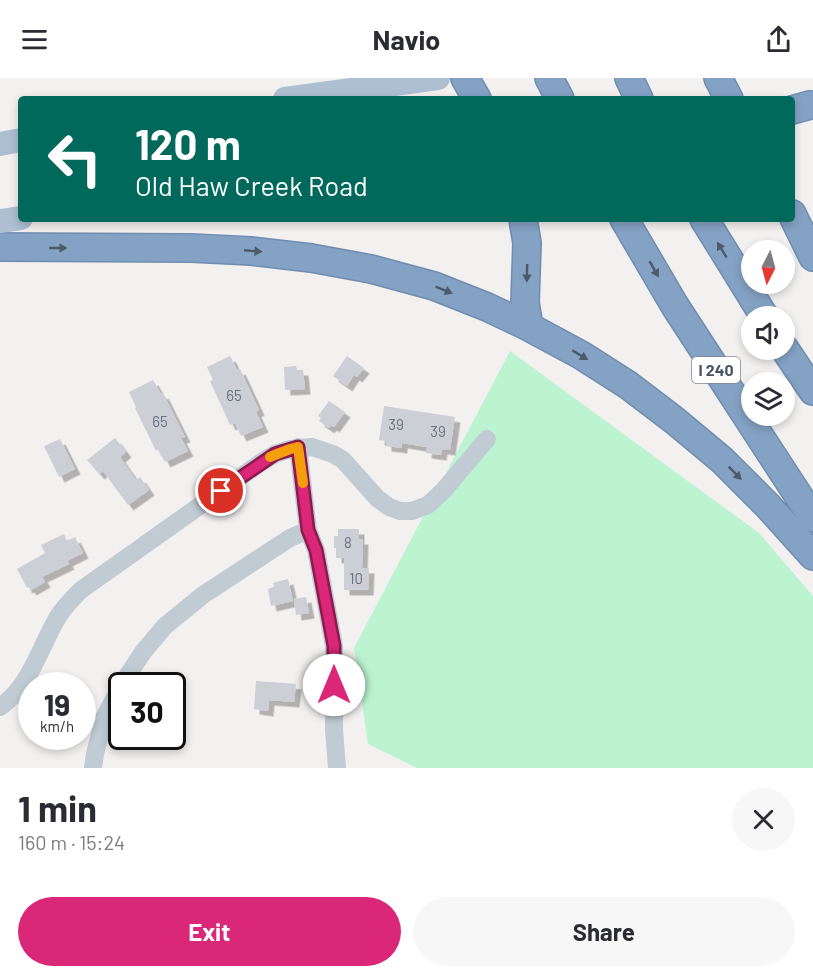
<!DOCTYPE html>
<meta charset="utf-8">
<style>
body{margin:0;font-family:Barlow,sans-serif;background:#f7f7f7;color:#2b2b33;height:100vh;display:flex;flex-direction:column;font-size:22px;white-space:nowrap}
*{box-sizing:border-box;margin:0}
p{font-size:20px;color:#7c7c81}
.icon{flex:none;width:33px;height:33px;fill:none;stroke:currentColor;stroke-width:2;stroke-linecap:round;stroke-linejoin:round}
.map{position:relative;height:690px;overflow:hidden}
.panel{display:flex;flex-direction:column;background:#fff;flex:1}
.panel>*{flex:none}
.hud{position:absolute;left:18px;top:18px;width:777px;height:126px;border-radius:6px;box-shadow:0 3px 9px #0003;background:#00695c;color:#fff;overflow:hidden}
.needle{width:39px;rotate:186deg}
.buttons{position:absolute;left:741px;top:162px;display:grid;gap:12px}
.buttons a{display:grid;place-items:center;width:54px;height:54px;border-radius:50%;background:#fff;box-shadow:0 3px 9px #0003;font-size:30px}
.speed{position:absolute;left:18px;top:594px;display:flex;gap:12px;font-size:30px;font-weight:700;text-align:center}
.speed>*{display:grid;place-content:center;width:78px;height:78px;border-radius:50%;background:#fff;box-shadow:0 3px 9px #0003;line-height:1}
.speed small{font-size:15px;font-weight:400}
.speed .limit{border:3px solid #111;border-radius:9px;background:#fff;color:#111}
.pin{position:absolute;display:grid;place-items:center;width:51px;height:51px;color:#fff;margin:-26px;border:3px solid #fff;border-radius:50%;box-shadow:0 2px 6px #0007}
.me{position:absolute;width:66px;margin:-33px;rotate:0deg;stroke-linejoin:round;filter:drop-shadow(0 0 4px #0008)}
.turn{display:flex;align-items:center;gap:21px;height:126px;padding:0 18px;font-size:27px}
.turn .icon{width:78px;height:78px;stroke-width:2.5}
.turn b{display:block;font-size:42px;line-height:51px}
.round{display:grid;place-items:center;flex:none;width:63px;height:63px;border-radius:32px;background:#f7f7f7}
.head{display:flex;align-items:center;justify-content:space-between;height:102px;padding:0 18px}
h1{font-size:36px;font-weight:700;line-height:45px}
.action{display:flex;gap:12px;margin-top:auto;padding:12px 18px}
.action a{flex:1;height:69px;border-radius:36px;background:#db2777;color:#fff;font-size:24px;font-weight:700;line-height:69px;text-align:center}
.action a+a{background:#f7f7f7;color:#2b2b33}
header{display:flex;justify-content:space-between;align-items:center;height:78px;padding:0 18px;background:#fff;font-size:27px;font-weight:700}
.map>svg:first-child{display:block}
.green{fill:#bcf4d2}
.building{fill:#cccfd6;filter:url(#shadow)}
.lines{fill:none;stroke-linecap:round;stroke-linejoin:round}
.highway-casing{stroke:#6f8daf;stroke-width:30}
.minor{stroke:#c0cbd3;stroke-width:18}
.major{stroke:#aebfd2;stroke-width:24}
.highway{stroke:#84a2c4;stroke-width:27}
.oneway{fill:#4c5b6a}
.route-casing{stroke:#8e194d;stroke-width:15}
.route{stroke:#db2777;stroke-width:10}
.slow{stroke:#f59e0b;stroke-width:10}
.labels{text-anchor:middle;stroke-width:5;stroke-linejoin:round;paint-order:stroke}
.number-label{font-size:15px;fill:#68727e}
.shield{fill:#fff;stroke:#7e8790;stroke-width:1.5}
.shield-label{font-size:16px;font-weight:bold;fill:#465360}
</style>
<header><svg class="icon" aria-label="menu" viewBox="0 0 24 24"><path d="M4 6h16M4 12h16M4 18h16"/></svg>Navio<svg class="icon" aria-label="share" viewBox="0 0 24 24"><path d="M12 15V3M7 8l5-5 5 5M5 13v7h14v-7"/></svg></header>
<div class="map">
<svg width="813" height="690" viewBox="0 0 813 690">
<defs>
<filter id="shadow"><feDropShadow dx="5.5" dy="5.5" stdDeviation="0" flood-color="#0004"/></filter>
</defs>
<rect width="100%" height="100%" fill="#f3f0f0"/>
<path class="green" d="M510 273 759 455 813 518V690H417L368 666 354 570Z"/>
<path class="building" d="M230 278 237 292 240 291 259 332 256 334 263 349 241 358 235 345 230 347 210 303 213 302 207 289Z
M347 278 364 290 357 299 354 297 347 308 333 298Z
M296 288 297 292H303L305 311 285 312 284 289Z
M153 302 161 316 163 315 185 359 181 360 188 373 165 384 158 371 156 373 135 330 136 329 129 314Z
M329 323 345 334 334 349 331 347 329 350 319 343 321 340 318 338Z
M384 328 455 339 450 372 442 371 441 377 426 375 427 369 402 365V370L386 368V363L379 362Z
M115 360 126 374 120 379 136 402 140 399 149 412 128 427 103 393 99 396 87 382Z
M60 361 75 391 59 399 44 368Z
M338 451H359V461H363L362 490H369L368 512H344V480H336V470H334V458H338Z
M64 456 67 463 75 459 83 475 67 483 69 486 42 499 45 504 31 512 29 509 27 510 17 491 45 475 41 467Z
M288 501 293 523 271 528 268 511 274 509 273 505Z
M306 519 309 535 296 537 294 521Z
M256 603 296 606 294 624 269 622 268 633 254 631Z"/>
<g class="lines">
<g class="highway-casing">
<path id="highway" d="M465 0 477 21
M549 0 560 21
M629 0 639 21
M718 0 729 21
M792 32 810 27
M792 136 813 179
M523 141 527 165 525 225 529 249
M624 141 675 228 813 440
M704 141 764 238
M0 169 191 170 251 173 311 180 371 191 434 208 487 229 529 249 581 277 628 307 674 342 722 382 767 427 813 478
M784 270 813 313"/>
</g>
<path class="minor" d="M298 369 308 452 316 472 334 568V651L337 690
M0 629C31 608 40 568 59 537 65 528 73 520 81 512L260 385 275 376 290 371 312 369 333 376 343 382 377 420 389 429 400 433H412L428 427 443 413 487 361
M93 690 95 676 104 640 122 606 143 574 165 548 203 517 290 460 308 452"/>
<path class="major" d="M285 21 438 0
M0 66 21 62
M0 143 21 140"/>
<use href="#highway" class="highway"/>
</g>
<defs><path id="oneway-solid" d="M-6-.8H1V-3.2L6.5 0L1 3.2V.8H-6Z" transform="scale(1.5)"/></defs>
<g class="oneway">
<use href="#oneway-solid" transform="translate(58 170)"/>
<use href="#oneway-solid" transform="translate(722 172) rotate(-121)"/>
<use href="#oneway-solid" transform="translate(253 173) rotate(5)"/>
<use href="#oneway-solid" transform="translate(654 191) rotate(60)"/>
<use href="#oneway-solid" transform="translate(527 195) rotate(91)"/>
<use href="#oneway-solid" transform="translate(444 212) rotate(22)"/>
<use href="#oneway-solid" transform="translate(580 277) rotate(31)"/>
<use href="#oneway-solid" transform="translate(735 395) rotate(45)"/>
</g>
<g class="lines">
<g class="route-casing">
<path id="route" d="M221 413 275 376 298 369 308 452 316 472 334 568V607"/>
</g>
<use href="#route" class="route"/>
<path class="slow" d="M270 379 290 371 298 369 303 405"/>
</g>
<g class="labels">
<g class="number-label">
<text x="234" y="323">65</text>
<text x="160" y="349">65</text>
<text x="396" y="352">39</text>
<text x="438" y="359">39</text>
<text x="348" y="470">8</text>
<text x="356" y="506">10</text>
</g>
<rect class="shield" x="692" y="279" width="48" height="26" rx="4.5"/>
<g class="shield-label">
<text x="716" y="298">I 240</text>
</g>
</g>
</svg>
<div class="buttons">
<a><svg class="needle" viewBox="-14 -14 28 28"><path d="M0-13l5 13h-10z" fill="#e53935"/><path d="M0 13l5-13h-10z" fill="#7c7c81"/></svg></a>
<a><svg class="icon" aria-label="sound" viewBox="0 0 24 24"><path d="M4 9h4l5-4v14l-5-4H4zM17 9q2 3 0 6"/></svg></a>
<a><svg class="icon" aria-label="layers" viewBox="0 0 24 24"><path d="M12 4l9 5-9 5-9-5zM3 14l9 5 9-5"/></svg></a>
</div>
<div class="speed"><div>19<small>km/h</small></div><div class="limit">30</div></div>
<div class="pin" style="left:221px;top:413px;background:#d93025"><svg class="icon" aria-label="arrive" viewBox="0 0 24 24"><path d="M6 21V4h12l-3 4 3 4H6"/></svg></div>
<svg class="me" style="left:334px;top:607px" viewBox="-20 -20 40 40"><circle r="19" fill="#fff"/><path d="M0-13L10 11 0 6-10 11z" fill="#db2777"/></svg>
<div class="hud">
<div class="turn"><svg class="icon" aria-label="left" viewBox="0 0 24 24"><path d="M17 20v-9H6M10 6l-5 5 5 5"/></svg><div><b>120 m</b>Old Haw Creek Road</div></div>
</div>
</div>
<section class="panel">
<div class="head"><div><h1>1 min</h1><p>160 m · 15:24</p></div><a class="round"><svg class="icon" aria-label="close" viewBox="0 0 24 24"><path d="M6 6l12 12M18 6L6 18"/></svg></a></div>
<div class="action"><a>Exit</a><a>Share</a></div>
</section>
